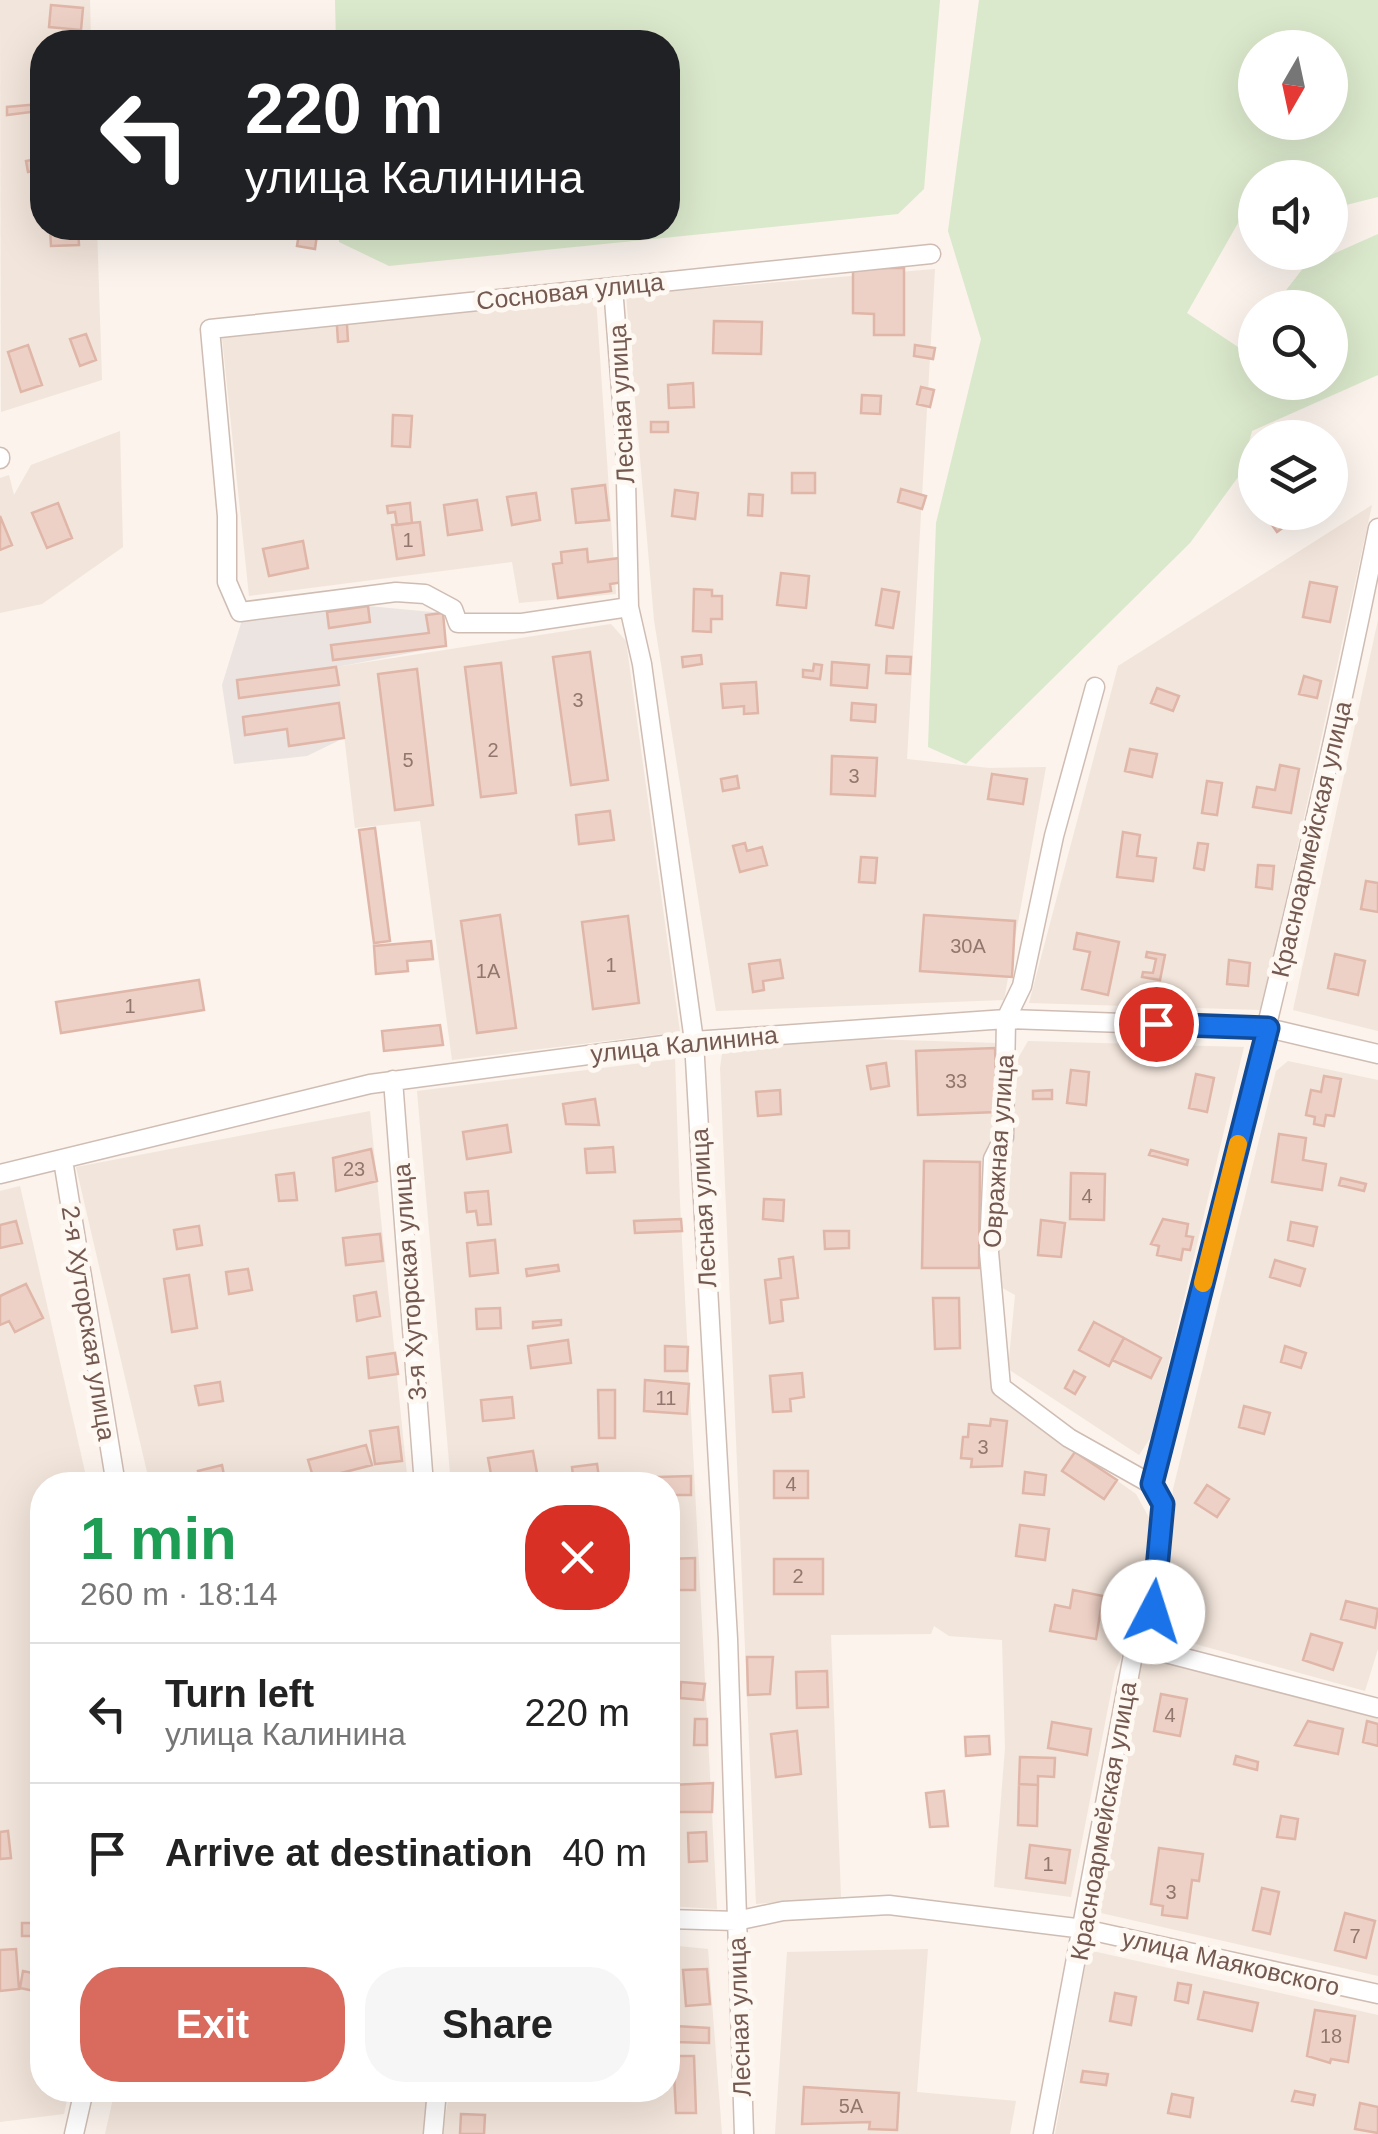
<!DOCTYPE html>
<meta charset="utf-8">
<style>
body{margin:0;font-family:Arial,sans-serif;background:#f6f6f6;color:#222;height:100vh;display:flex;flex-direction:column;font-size:38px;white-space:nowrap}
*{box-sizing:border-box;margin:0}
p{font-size:32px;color:#767676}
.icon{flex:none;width:55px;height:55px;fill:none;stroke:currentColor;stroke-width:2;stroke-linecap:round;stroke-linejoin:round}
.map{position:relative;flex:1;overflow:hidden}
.sheet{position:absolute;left:30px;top:1472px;width:650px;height:630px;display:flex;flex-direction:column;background:#fff;border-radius:40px;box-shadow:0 10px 40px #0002}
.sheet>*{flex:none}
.top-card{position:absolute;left:30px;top:30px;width:650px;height:210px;border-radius:40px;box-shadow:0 10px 40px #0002;background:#202124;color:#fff;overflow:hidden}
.needle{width:65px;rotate:189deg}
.tools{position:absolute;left:1238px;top:30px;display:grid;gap:20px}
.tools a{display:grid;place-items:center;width:110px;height:110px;border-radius:50%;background:#fff;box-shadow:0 10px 40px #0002;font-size:50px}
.pin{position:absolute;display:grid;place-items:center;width:85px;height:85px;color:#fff;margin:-42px;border:5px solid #fff;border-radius:50%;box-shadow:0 2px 10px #0007}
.me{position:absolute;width:110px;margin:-55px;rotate:5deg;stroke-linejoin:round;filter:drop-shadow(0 0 8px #0008)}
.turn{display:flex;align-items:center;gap:35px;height:210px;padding:0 50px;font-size:45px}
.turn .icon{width:130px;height:130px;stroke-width:2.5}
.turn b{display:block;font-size:70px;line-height:85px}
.round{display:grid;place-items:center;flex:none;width:105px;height:105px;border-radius:40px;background:#f6f6f6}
.headline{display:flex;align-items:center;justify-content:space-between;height:170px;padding:0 50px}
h1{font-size:60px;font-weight:600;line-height:75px;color:#1e9e55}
.button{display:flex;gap:20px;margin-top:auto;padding:20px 50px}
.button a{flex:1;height:115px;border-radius:40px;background:#d86b5d;color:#fff;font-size:40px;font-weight:600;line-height:115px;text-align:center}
.button a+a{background:#f6f6f6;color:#222}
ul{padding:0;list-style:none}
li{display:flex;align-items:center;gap:30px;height:140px;padding:0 50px;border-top:2px solid #e0e0e0}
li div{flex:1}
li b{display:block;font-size:38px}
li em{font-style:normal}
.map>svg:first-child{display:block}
.residential{fill:#f2e5db}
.industrial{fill:#ebe4e1}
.green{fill:#dae8cb;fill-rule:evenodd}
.building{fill:#eed1c6;stroke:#dfb6a8;stroke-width:2.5}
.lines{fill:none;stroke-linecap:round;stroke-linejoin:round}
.minor-casing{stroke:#cfbdb4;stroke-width:21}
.minor{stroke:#fff;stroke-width:18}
.route-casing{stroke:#114b97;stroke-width:25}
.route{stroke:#1a73e8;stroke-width:18}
.slow{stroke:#f59e0b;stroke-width:18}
.labels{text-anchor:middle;stroke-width:10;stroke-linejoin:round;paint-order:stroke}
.number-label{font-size:20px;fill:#92776e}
.street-label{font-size:25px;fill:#745950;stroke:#fef8f2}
</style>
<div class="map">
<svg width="1378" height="2134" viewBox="0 0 1378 2134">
<rect width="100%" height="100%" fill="#fbf3ec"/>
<path class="residential" d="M0 0H90L91 42H42V228H97L102 380 1 412Z
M935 269 907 759 989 768 1046 767 1004 1000 716 1011 654 620 626 295Z
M596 298 616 594 519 603 512 562 249 596 222 338Z
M120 431 123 547 42 604 0 613V478L9 475 14 495 31 465Z
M1372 505 1262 1010 1029 1003 1118 666Z
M1378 620V1031L1293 1010Z
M611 624 626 641 680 1032 452 1060 420 821 355 828 336 667Z
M836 1038 997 1043 996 1125 983 1180 982 1268 992 1392 1136 1494 1153 1525 1134 1626 1115 1672 1071 1897 994 1887 1005 1748 1002 1640 949 1636 934 1626 931 1634 831 1635 841 1897 756 1904 720 1068 723 1048Z
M1028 1041 1244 1047 1151 1437 1139 1455 1008 1369 1015 1295 997 1285 1001 1159 1013 1143 1016 1062Z
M675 1059 680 1203 717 1909 668 1906V1485H451L417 1091Z
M1288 1061 1378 1080V1649L1365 1691 1163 1635 1173 1489 1276 1071Z
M370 1111 408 1485H150L76 1167Z
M20 1186 88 1485H42V2090H69L64 2114 0 2122V1191Z
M1140 1656 1378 1716V1976L1092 1911Z
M668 1945 708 1949 722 2134H442L450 2090H668Z
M928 1949 917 2092 1016 2101 1010 2134H775L787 1952Z
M1088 1950 1378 2015V2134H1055Z
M115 2090H431L425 2134H105Z"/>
<path class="industrial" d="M368 606 443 613 446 646 337 667 344 738 307 756 234 764 222 685 242 620Z"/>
<path class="green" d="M335 0H940L924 189 898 214 389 266 339 242 338 228H668V42H336Z
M979 0H1378V197L1330 209V178H1255V201L1251 200 1187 313 1241 349 1255 331V382H1330V308L1273 307 1304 267 1378 234V375L1252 431 1241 473 1190 543 966 764 928 747 936 523 981 339 948 231ZM1255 48H1330V122H1255Z"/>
<path class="building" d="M51 5 83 8 81 30 49 27Z
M39 104V111L7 115V107Z
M42 158V169L28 172 26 161Z
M50 228H78L79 245 51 246Z
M300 228H318L315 249 297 246Z
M853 268H904V335H874V314L853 313Z
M346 310 348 341 338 342 336 311Z
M714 321 762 322 761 354 713 353Z
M86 334 96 360 80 366 70 339Z
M28 345 42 385 21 392 8 352Z
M915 345 935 348 933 359 914 356Z
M693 383 694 407 669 408 668 385Z
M921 387 934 390 930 407 917 404Z
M862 395 881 396 880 414 861 413Z
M393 415 412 416 410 447 392 446Z
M651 422H668V432H651Z
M792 473H815V493H792Z
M605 485 609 520 576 523 572 489Z
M901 489 926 496 922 509 898 502Z
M675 490 698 493 695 519 672 516Z
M536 493 540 520 512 525 507 497Z
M749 494 763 495 762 516 748 515Z
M477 500 482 530 448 535 444 505Z
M58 503 72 538 47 548 32 513Z
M410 503 412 523 397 525 395 512 388 513 387 506Z
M1263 512H1304L1277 532Z
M0 516 12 545 0 550Z
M420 522 424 555 397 559 392 525Z
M303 541 308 568 269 576 263 549Z
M587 549 588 562 620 558 624 582 610 584 611 591 558 598 553 564 562 563 561 552Z
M781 573 809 576 806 608 777 605Z
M1310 582 1337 587 1330 622 1303 617Z
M694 589 712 590V596H722V619H711V632L693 631Z
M882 589 899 592 893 628 876 625Z
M368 606 370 622 329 628 327 612Z
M443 613 446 646 333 660 331 645 429 633 426 615Z
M590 652 608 780 571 785 553 657Z
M701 655 702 664 683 667 682 657Z
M887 656 911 657 910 674 886 673Z
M832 662 869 665 867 688 831 685Z
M501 663 516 793 481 797 465 667Z
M814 664 822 665 820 679 803 677V670L813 671Z
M336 667 339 685 239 698 237 680Z
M417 669 433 805 395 810 378 674Z
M1304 676 1321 681 1317 698 1299 694Z
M756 682 758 713 744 714V706L723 708 721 684Z
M1157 688 1179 696 1173 711 1151 703Z
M339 703 344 738 289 746 287 729 245 735 243 717Z
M852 703 876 705 875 722 851 720Z
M1130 749 1157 754 1152 777 1125 771Z
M832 756 877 758 875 796 831 794Z
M1280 765 1299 769 1291 813 1253 807 1257 787 1275 790Z
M992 774 1027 779 1023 804 988 799Z
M737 776 739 788 723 791 721 779Z
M1207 781 1222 783 1217 815 1202 813Z
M610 811 614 840 579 844 576 815Z
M375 828 390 941 374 943 359 830Z
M1123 832 1140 835 1137 856 1156 858 1153 881 1117 877Z
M745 843 747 851 762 847 767 865 740 872 733 846Z
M1198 843 1208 844 1204 870 1194 868Z
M861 857 877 858 875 883 859 882Z
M1258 865 1274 866 1272 889 1256 887Z
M1366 881 1378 883V912L1361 909Z
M500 915 516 1028 477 1033 461 921Z
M924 915 1015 921 1012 977 920 971Z
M628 916 639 1003 593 1009 582 922Z
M1077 933 1119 942 1108 995 1082 989 1090 952 1074 949Z
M431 941 433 959 407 961 408 971 376 974 374 946Z
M1147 952 1165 955 1160 980 1142 977 1143 972 1153 973 1156 959 1146 957Z
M1335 954 1365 961 1358 995 1328 988Z
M780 960 783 978 763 981 764 990 753 992 749 964Z
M1229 960 1250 963 1248 986 1227 984Z
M199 980 204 1010 61 1033 56 1002Z
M440 1025 443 1045 384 1051 382 1031Z
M995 1048 997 1112 918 1115 916 1051Z
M886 1063 889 1086 871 1089 867 1066Z
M1071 1070 1089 1072 1086 1105 1067 1103Z
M1196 1074 1214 1078 1207 1112 1189 1108Z
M1324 1076 1341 1079 1334 1116 1326 1115 1324 1126 1314 1124 1315 1117 1306 1115 1311 1090 1321 1092Z
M780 1090 781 1114 758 1116 756 1092Z
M1052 1090V1099H1033V1091Z
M595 1099 599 1125 566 1124 563 1104Z
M507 1125 511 1152 467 1159 463 1132Z
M1279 1134 1306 1138 1303 1160 1326 1164 1322 1190 1272 1182Z
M613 1147 615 1172 587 1173 585 1149Z
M371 1149 377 1181 336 1191 333 1158Z
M1151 1150 1188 1160 1187 1165 1149 1155Z
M924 1161 980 1162 979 1268H922Z
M294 1173 297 1200 279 1201 276 1175Z
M1071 1173 1105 1174 1104 1220 1070 1219Z
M1341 1178 1366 1184 1364 1191 1339 1185Z
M488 1191 491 1224 478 1225 476 1211 467 1212 465 1193Z
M764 1199 784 1200 783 1221 763 1219Z
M681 1219 682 1231 635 1233 634 1221Z
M1163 1219 1188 1224 1186 1236 1193 1237 1190 1250 1183 1249 1181 1260 1157 1255 1159 1246 1151 1244Z
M1041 1220 1065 1223 1061 1257 1038 1255Z
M16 1221 22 1243 0 1248V1225Z
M1291 1222 1317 1227 1313 1246 1288 1240Z
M199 1226 202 1245 177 1249 174 1230Z
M824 1231H849V1248L825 1249Z
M380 1234 383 1261 346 1265 343 1238Z
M495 1240 498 1273 470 1276 467 1243Z
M793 1257 798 1298 781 1300 783 1321 770 1323 765 1280 781 1278 779 1259Z
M1275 1260 1305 1269 1300 1286 1270 1277Z
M558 1265 559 1271 527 1276 526 1269Z
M248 1269 252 1290 229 1294 226 1272Z
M189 1275 197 1328 172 1332 164 1279Z
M26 1284 43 1318 15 1332 9 1321 0 1325V1296Z
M376 1292 380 1316 357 1321 354 1296Z
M933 1298H959L960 1348 935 1349Z
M500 1308 501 1328 477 1329 476 1309Z
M561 1320V1325L533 1328V1322Z
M1094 1322 1124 1338 1109 1366 1079 1350Z
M1124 1338 1161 1358 1151 1378 1112 1360Z
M568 1340 571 1363 531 1368 528 1346Z
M665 1346 688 1347 687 1371H665Z
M1285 1346 1306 1353 1301 1368 1281 1362Z
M395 1353 398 1374 369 1378 367 1357Z
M1074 1371 1085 1377 1075 1394 1065 1388Z
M802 1373 804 1397 790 1399 791 1411 773 1412 770 1376Z
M645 1380 689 1384 687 1414 644 1411Z
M220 1382 223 1401 199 1405 195 1386Z
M598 1390H615V1438H599Z
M512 1397 514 1418 483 1421 481 1400Z
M1244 1406 1270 1413 1264 1434 1239 1427Z
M991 1419 1007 1421 1002 1466 971 1467 972 1459 961 1458 963 1437H968L969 1424 990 1426Z
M398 1427 402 1461 375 1464 370 1431Z
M366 1445 372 1465 314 1480 308 1460Z
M533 1451 538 1479 493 1485 488 1458Z
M1075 1452 1117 1480 1104 1499 1062 1471Z
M597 1464 600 1484 574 1485 572 1467Z
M222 1465 226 1485H201L198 1471Z
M774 1471H808V1498H774Z
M1025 1472 1046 1475 1044 1495 1023 1493Z
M691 1476V1495H668V1485H658V1477Z
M1207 1485 1229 1499 1217 1517 1195 1503Z
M1020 1525 1049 1529 1045 1560 1016 1556Z
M695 1558V1590H678V1599H668V1559Z
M774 1559H823V1594H774Z
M1073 1590 1103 1596 1096 1639 1050 1631 1055 1605 1070 1608Z
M1346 1601 1378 1609 1375 1628 1341 1619Z
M1311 1634 1342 1643 1333 1670 1303 1660Z
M747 1657H773L770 1694 748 1695Z
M827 1671 828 1707 797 1708 796 1672Z
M681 1682 705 1684 703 1700 680 1698Z
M1161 1694 1187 1699 1180 1736 1154 1731Z
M695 1719H707V1745H694Z
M1308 1721 1343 1729 1338 1754 1295 1745Z
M1367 1721 1378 1724V1746L1363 1742Z
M1052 1722 1091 1729 1087 1755 1048 1748Z
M797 1731 801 1774 776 1777 771 1734Z
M989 1736 990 1754 966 1756 965 1737Z
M1236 1756 1258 1762 1257 1770 1234 1764Z
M1020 1757 1055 1758 1054 1777 1038 1776V1785L1019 1784Z
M713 1783 712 1812H670L671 1785Z
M1019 1784 1038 1785 1037 1826 1018 1825Z
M944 1791 948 1826 930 1827 926 1793Z
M1281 1816 1298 1819 1295 1839 1277 1837Z
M8 1831 11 1858 0 1859V1832Z
M706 1832 707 1861 689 1862 688 1833Z
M1030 1845 1070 1850 1065 1883 1026 1878Z
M1159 1848 1203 1854 1199 1881 1192 1880 1187 1918 1162 1915 1163 1906 1151 1904Z
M1262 1888 1279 1892 1270 1934 1253 1930Z
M1345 1913 1375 1921 1366 1958 1335 1950Z
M22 1923H42V1936H22Z
M16 1949 19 1989 0 1991V1950Z
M707 1969 710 2004 686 2006 683 1970Z
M23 1971 42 1975 39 1992 20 1988Z
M1178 1983 1191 1985 1188 2003 1175 2000Z
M1204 1992 1258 2003 1252 2031 1198 2019Z
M1115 1993 1136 1997 1131 2025 1110 2021Z
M1315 2010 1355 2016 1348 2062 1331 2059 1330 2063 1307 2056Z
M675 2026 709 2028V2043L675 2042Z
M673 2056H694L696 2113H676Z
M1083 2071 1108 2074 1106 2085 1081 2082Z
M804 2087 899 2093 897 2130 869 2129 870 2122 802 2124Z
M1295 2091 1315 2095 1313 2105 1292 2101Z
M1172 2094 1193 2098 1190 2117 1168 2113Z
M1360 2103 1378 2107V2133L1355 2129Z
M461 2114 485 2115 484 2134H460Z"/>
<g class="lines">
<g class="minor-casing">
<path id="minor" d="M613 287 625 440 629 607 642 664 694 1041 728 1639 744 2134
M0 457V459
M629 607 522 623H458L453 609 425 594 396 592 240 612 227 582V516L210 329 931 254
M1095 687 1054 836 1022 986 1006 1019 1004 1137 993 1159 989 1252 1001 1387 1069 1438 1151 1484
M393 1080 424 1485
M63 1160 116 1485
M0 1174 370 1084 694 1041 1006 1019 1268 1028 1378 1054
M1150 1649 1378 1708
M668 1919 736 1921 783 1911 889 1905 1084 1929 1378 1994
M74 2134 84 2090
M433 2134 437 2090
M1043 2134 1133 1655 1150 1649 1163 1504 1151 1484C1233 1166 1314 849 1378 528"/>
</g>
<use href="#minor" class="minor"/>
</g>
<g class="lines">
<g class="route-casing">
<path id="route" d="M1153 1612 1163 1504 1152 1484 1268 1028 1156 1024"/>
</g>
<use href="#route" class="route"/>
<path class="slow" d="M1203 1283 1238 1144"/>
</g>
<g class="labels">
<g class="number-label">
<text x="408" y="547">1</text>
<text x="578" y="707">3</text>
<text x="493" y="757">2</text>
<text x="408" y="767">5</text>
<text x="854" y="783">3</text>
<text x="968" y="953">30А</text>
<text x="611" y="972">1</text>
<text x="488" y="978">1А</text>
<text x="130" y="1013">1</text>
<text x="956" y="1088">33</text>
<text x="354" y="1176">23</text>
<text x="1087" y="1203">4</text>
<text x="666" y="1405">11</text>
<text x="983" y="1454">3</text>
<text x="791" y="1491">4</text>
<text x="798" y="1583">2</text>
<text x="1170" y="1722">4</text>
<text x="1048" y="1871">1</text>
<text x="1171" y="1899">3</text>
<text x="1355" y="1943">7</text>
<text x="1331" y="2043">18</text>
<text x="851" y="2113">5А</text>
</g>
<g class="street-label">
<text transform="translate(570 291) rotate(-6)" y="9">Сосновая улица</text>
<text transform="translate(621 404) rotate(-93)" y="9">Лесная улица</text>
<text transform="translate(1311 839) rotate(-77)" y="9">Красноармейская улица</text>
<text transform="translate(684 1044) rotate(-6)" y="9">улица Калинина</text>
<text transform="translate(998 1151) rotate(-86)" y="9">Овражная улица</text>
<text transform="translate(703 1208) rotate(-93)" y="9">Лесная улица</text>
<text transform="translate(409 1282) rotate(-94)" y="9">3-я Хуторская улица</text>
<text transform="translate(89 1323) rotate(81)" y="9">2-я Хуторская улица</text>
<text transform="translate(1103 1821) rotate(-80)" y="9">Красноармейская улица</text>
<text transform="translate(1231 1962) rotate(13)" y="9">улица Маяковского</text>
<text transform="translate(739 2017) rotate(-92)" y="9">Лесная улица</text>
</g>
</g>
</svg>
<div class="tools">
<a><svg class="needle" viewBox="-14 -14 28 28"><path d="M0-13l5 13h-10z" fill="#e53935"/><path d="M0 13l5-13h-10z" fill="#767676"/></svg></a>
<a><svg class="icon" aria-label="sound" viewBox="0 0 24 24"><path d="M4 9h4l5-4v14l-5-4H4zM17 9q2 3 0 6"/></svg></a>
<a><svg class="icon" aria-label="search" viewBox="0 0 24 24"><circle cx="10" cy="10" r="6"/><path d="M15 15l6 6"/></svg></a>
<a><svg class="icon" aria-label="layers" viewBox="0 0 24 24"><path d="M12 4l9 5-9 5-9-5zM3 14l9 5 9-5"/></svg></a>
</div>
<div class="pin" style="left:1156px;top:1024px;background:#d93025"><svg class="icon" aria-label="arrive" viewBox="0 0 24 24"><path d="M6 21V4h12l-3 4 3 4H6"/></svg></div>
<svg class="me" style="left:1153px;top:1612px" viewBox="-20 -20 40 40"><circle r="19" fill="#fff"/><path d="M0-13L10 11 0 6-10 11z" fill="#1a73e8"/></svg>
<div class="top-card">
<div class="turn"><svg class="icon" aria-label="left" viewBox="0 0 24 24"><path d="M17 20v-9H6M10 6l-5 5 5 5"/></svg><div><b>220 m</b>улица Калинина</div></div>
</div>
<section class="sheet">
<div class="headline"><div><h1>1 min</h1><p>260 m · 18:14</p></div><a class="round" style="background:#d93025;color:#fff"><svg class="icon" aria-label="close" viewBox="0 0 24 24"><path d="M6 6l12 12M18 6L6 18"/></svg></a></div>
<ul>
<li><svg class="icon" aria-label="left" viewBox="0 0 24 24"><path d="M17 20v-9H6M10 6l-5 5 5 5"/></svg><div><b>Turn left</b><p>улица Калинина</p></div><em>220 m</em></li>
<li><svg class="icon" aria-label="arrive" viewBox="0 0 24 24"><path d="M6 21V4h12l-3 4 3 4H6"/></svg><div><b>Arrive at destination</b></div><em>40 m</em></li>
</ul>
<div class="button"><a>Exit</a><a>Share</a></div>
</section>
</div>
